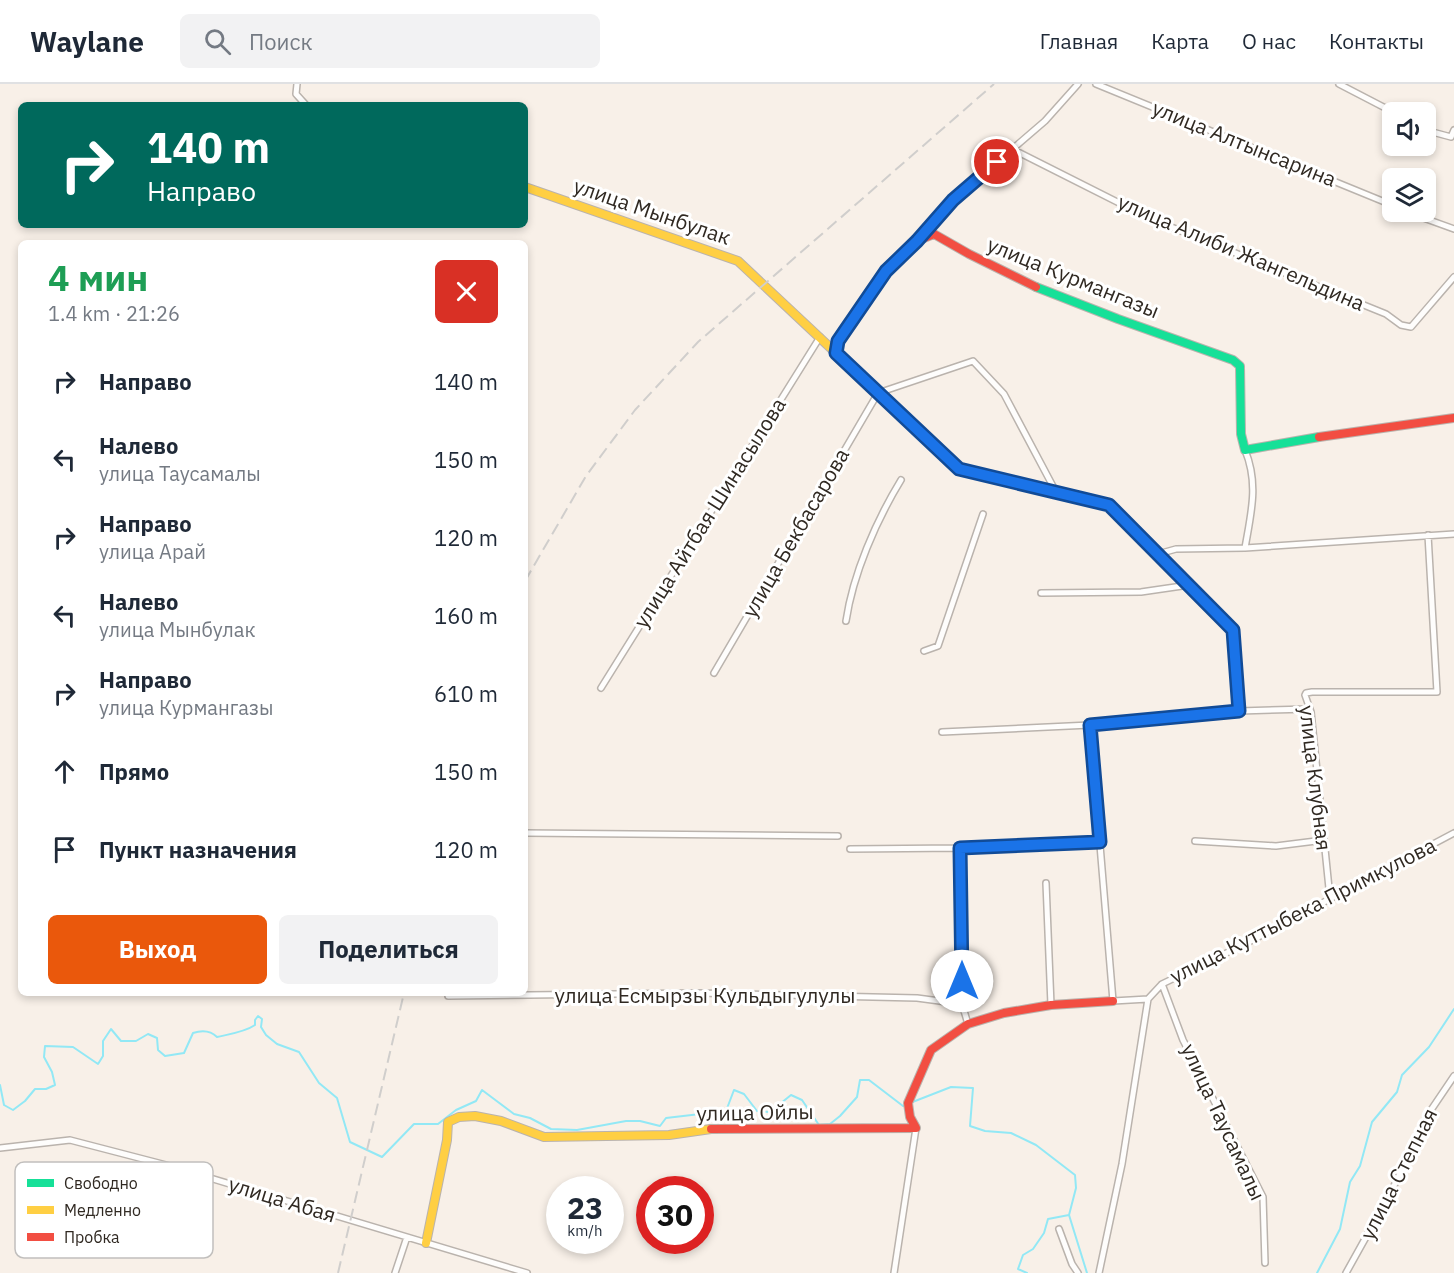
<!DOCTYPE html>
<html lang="ru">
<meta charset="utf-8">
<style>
body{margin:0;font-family:"IBM Plex Sans",sans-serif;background:#f2f2f3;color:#1f2937;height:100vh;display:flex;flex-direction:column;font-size:22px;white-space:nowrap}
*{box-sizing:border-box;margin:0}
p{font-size:20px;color:#747a83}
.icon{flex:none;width:33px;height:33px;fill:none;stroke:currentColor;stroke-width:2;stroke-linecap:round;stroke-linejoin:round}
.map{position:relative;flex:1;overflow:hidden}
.drawer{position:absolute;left:18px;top:156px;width:510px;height:756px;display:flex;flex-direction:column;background:#fff;border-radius:9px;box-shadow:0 3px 9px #0003}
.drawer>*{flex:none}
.banner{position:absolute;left:18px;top:18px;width:510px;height:126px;border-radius:9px;box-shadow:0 3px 9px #0003;background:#00695c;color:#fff;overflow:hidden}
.buttons{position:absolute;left:1382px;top:18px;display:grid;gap:12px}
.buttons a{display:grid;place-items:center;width:54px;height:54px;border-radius:9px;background:#fff;box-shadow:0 3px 9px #0003;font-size:30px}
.speed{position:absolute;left:546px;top:1092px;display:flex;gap:12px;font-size:30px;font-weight:700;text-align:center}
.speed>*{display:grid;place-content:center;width:78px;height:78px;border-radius:50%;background:#fff;box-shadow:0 3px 9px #0003;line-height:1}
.speed small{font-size:15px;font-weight:400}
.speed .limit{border:9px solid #d22;background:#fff;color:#111}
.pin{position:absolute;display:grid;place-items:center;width:51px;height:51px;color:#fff;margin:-26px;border:3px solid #fff;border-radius:50%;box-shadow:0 2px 6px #0007}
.me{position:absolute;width:66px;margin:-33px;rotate:0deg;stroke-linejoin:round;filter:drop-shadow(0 0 4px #0008)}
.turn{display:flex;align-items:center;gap:21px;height:126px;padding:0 30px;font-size:27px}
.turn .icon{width:78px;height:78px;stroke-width:2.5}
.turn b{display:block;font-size:42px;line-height:51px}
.round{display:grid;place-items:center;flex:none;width:63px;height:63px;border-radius:9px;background:#f2f2f3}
.head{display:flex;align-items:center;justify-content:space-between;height:102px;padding:0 30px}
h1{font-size:36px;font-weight:700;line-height:45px;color:#1e9e55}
.cta{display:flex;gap:12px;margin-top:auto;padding:12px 30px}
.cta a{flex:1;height:69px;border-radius:9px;background:#ea580c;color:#fff;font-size:24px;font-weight:700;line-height:69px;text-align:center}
.cta a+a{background:#f2f2f3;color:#1f2937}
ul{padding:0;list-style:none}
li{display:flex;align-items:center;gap:18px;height:78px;padding:0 30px}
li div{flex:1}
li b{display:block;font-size:22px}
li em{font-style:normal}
header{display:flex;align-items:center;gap:36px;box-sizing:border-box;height:84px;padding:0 30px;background:#fff;border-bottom:2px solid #e0e1e3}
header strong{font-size:28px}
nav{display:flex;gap:33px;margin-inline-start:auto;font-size:21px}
.search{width:420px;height:54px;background:#f2f2f3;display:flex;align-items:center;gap:15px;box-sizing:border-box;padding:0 21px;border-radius:9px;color:#747a83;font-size:22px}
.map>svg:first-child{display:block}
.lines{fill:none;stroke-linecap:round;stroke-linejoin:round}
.stream{stroke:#92e8f5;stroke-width:2}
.street-casing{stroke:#bab3ad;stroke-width:8}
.fast-casing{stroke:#bab3ad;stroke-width:10}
.slow-casing{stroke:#bab3ad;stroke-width:10}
.jam-casing{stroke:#bab3ad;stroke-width:10}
.street{stroke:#fefdfc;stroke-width:5}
.fast{stroke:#16e098;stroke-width:8}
.slow{stroke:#ffcf43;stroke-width:8}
.jam{stroke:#f24e42;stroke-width:8}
.rail{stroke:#d0cecc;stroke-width:2;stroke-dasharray:12 6;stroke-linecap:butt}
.route-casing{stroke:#114b97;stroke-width:15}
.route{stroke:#1a73e8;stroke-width:10}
.labels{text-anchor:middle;stroke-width:6;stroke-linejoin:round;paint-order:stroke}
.street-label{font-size:21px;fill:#302922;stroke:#fff}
.key{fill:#fff;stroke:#c1bfbd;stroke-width:1.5}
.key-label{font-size:16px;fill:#302922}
</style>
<header>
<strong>Waylane</strong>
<div class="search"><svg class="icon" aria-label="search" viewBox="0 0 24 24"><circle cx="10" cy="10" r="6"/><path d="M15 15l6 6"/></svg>Поиск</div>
<nav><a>Главная</a><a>Карта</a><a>О нас</a><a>Контакты</a></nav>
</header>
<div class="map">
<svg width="1454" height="1189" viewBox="0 0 1454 1189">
<rect width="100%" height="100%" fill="#f8f0e8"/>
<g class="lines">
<path class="stream" d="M0 1001 4 1021 13 1026 25 1017 35 1005H46L55 1001 52 988 44 973 45 962 73 963 98 980 103 972V957L111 945 121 957H136L148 950 157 954 158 966 165 972 184 969 193 949C202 946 210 946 217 953 230 950 245 948 255 941V936L258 932 262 935 261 943 266 951 277 960 299 968 319 999 337 1014 350 1058 382 1073 414 1040H438L456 1026 476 1017 482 1006 514 1030 530 1034 551 1045 577 1046 626 1037H640L660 1042 666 1034 726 1027 734 1006 744 1010 757 1027 770 1028 791 1011 802 1016 819 1041 830 1040 840 1032 857 1013 860 996H869L903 1022H905
M910 1019 951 1003 973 1004 970 1042 985 1047 1011 1049 1036 1061 1075 1091 1076 1104 1069 1131 1087 1189
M1027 1189 1018 1185 1023 1171 1033 1165 1044 1149 1048 1135 1069 1131
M1317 1189 1340 1145 1350 1098 1360 1082 1372 1038 1397 1008 1402 991 1429 963 1454 925"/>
<g class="street-casing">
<path id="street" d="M297 0 296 10 306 21
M1096 0 1392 121
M1339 0 1393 28
M1425 46 1451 53 1454 46
M1012 65 1149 134 1386 230 1401 241 1411 243 1454 193
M1407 128 1454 145
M919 155 953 116 1045 37 1078 0
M1245 464C1251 429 1259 400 1245 366
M1158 470 1176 465 1245 464 1454 450
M1041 509 1141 508 1189 501
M846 537C853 490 876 437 901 396
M924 567 938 562 983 430
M714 589 878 309 973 277 1004 310 1056 408
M601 604 820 253
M1090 641 1113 917 1148 915
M942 648 1090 641 1239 627 1309 625
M525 749 838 752
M1195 757 1276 762 1324 756
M960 764 1100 758
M850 765 960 764 962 920
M1046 799 1051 921
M1330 814 1311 628 1305 611 1306 609 1312 608H1437L1428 451
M1162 900 1183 956 1263 1113 1265 1179
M448 912 698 909 917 914 962 920 968 940
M0 1064 70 1056 170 1082 527 1189
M1059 1145 1072 1180 1078 1189
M395 1189 407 1153
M894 1189 916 1044
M1099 1189 1122 1080 1148 915 1162 900 1243 861 1454 749
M1346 1189 1390 1110 1429 1029 1454 992"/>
</g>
<g class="fast-casing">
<path id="fast" d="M1036 203 1118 235 1233 276 1240 282 1241 350 1245 366 1319 353"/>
</g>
<g class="slow-casing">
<path id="slow" d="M525 103 738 177 868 299
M1222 535 1233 546 1239 627
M426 1159 447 1056 448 1038 459 1033 475 1032 501 1037 544 1053 669 1051 711 1045"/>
</g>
<g class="jam-casing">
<path id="jam" d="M836 269 838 257 886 187 917 157 934 150 969 170 1036 203
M868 299 959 385 1109 421 1222 535
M1319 353 1454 334
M711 1045 916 1044 910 1033 908 1019 931 966 968 940 1004 929 1051 921 1113 917"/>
</g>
<use href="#street" class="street"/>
<use href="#fast" class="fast"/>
<use href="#slow" class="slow"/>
<use href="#jam" class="jam"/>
<path class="rail" d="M525 497 586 392 635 326 698 258 994 0
M338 1189 404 909"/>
</g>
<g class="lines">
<g class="route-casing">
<path id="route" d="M962 897 960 764 1100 758 1090 641 1239 627 1233 546 1109 421 959 385 836 269 838 257 886 187 917 157 953 116 997 78"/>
</g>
<use href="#route" class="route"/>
</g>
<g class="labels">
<g class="street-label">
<text transform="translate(1244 60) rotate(22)" y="7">улица Алтынсарина</text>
<text transform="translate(652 128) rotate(19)" y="7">улица Мынбулак</text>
<text transform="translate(1241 169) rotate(23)" y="7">улица Алиби Жангельдина</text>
<text transform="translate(1073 194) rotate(22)" y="7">улица Курмангазы</text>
<text transform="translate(710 429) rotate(-58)" y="7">улица Айтбая Шинасылова</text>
<text transform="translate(796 449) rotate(-60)" y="7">улица Бекбасарова</text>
<text transform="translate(1315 694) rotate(83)" y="7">улица Клубная</text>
<text transform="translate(1303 827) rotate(-27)" y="7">улица Куттыбека Примкулова</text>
<text x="705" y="919">улица Есмырзы Кульдыгулулы</text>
<text transform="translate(755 1029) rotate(-1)" y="7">улица Ойлы</text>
<text transform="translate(1223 1038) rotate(65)" y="7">улица Таусамалы</text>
<text transform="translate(1399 1090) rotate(-63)" y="7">улица Степная</text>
<text transform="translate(282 1116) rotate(17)" y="7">улица Абая</text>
</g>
</g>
<rect x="15" y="1078" width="198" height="96" rx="9" class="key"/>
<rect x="27" y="1095" width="27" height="8" fill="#16e098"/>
<rect x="27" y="1122" width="27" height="8" fill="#ffcf43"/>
<rect x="27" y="1149" width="27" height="8" fill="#f24e42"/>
<g class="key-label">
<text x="64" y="1105">Свободно</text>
<text x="64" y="1132">Медленно</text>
<text x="64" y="1159">Пробка</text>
</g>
</svg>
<div class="buttons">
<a><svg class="icon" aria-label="sound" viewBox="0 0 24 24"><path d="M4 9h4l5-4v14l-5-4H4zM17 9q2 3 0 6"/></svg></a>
<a><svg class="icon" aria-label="layers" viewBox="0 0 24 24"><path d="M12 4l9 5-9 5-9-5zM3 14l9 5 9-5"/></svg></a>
</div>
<div class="speed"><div>23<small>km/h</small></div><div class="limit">30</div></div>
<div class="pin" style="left:997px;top:78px;background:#d93025"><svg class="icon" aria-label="arrive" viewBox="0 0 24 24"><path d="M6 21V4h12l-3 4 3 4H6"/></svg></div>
<svg class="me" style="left:962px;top:897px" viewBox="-20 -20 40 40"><circle r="19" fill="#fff"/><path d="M0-13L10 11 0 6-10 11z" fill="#1a73e8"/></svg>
<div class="banner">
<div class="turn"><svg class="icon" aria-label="right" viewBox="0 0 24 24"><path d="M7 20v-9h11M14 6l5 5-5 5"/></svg><div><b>140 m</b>Направо</div></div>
</div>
<section class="drawer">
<div class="head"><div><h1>4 мин</h1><p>1.4 km · 21:26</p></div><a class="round" style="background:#d93025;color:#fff"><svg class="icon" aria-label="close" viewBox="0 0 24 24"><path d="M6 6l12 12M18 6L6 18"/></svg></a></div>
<ul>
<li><svg class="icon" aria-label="right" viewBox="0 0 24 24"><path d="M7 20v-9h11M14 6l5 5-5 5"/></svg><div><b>Направо</b></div><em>140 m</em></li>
<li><svg class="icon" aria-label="left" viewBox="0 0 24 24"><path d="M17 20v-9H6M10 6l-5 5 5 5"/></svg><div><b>Налево</b><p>улица Таусамалы</p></div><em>150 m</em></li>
<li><svg class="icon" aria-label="right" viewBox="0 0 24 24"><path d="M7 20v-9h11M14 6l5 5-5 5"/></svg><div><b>Направо</b><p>улица Арай</p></div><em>120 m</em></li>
<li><svg class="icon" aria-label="left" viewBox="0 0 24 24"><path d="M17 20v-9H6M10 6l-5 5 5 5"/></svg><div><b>Налево</b><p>улица Мынбулак</p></div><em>160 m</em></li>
<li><svg class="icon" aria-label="right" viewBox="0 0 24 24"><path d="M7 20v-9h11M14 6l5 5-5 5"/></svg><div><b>Направо</b><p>улица Курмангазы</p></div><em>610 m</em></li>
<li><svg class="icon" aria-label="ahead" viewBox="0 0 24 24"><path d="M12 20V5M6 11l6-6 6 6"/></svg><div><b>Прямо</b></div><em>150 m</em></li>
<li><svg class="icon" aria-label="arrive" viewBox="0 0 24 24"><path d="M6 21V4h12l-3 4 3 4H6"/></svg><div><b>Пункт назначения</b></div><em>120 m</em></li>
</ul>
<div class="cta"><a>Выход</a><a>Поделиться</a></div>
</section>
</div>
